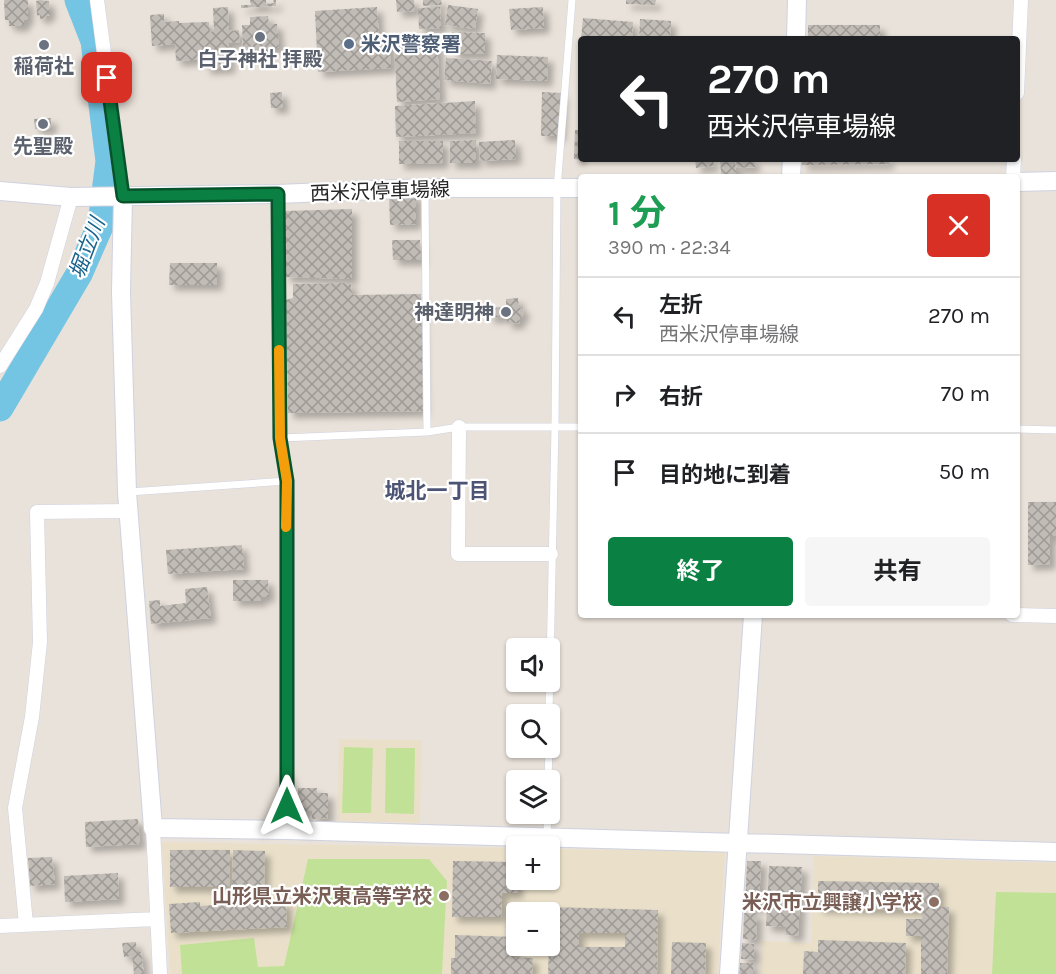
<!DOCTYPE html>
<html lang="ja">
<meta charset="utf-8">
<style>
body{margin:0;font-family:Karla,"Noto Sans JP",sans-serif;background:#f6f6f6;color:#202124;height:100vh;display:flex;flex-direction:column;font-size:22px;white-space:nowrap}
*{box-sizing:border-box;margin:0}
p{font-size:20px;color:#757577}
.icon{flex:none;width:33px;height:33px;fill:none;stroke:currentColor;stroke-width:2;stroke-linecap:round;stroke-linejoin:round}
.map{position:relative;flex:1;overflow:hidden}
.panel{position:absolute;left:578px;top:174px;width:442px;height:444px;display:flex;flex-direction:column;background:#fff;border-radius:6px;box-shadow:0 2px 4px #0004}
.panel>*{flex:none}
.banner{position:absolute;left:578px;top:36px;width:442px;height:126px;border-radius:6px;box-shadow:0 2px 4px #0004;background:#202124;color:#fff;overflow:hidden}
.fabs{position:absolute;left:506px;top:638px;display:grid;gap:12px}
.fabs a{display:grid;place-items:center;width:54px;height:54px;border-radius:6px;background:#fff;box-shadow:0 2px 4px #0004;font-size:30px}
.pin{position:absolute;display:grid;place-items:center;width:51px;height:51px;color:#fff;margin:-26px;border-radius:12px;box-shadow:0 3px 9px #0006}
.me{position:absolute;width:66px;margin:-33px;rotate:0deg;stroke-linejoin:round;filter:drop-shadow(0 0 4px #0008)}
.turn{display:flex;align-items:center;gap:21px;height:126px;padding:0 30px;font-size:27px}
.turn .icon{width:78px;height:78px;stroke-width:2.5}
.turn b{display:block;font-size:42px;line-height:51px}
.round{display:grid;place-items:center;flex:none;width:63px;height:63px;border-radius:6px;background:#f6f6f6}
.summary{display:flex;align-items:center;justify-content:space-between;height:102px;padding:0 30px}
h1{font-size:36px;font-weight:700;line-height:45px;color:#1e9e55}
.cta{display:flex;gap:12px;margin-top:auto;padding:12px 30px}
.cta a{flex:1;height:69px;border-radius:6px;background:#0b8043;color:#fff;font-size:24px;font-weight:700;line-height:69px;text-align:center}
.cta a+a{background:#f6f6f6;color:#202124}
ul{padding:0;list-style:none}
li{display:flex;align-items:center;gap:18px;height:78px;padding:0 30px;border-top:2px solid #e0e0e0}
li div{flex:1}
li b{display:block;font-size:22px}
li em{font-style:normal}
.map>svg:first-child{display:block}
.education{fill:#eae0ca;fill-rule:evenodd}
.pitch{fill:#c1e296}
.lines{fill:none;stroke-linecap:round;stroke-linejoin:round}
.river{stroke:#74c5e4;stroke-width:27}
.building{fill:url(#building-cross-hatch);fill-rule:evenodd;filter:url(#shadow)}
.lane-casing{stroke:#cfd2df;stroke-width:8}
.street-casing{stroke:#cfd2df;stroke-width:15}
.secondary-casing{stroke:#cfd2df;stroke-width:20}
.lane{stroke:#fff;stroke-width:7}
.street{stroke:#fff;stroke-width:14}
.secondary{stroke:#fff;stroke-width:18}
.route-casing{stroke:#07532c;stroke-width:15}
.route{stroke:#0b8043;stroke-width:10}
.slow{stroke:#f59e0b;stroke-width:10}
.worship-dot{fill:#6b7280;stroke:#fff;stroke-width:2}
.service-dot{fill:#5c6f8a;stroke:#fff;stroke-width:2}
.education-dot{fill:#8d6e63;stroke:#fff;stroke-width:2}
.labels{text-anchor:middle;stroke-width:4.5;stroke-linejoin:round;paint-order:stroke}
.service-label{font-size:20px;font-weight:bold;fill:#4e5e75;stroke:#fff;text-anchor:start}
.worship-label{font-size:20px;font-weight:bold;fill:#5b616d;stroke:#fff}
.street-label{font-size:20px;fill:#272727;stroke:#fff}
.education-label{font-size:20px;font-weight:bold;fill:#785e54;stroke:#fff;text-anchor:end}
.water-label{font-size:21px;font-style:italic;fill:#17628b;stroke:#fff}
.neighbourhood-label{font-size:21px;font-weight:bold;fill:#4c5374;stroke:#fff}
</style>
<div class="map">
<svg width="1056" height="974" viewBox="0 0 1056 974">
<defs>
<pattern id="building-cross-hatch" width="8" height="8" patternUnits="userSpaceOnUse" patternTransform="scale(1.5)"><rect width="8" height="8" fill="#c1bcb6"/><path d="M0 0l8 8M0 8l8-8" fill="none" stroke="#9d9994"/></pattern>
<filter id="shadow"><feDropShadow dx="5.5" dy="5.5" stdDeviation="3" flood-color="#0004"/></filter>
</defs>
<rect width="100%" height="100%" fill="#e9e2da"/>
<path class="education" d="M339 739 422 740 420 823 337 821Z
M162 842 516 848V879H549V849L725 851 718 974H170ZM516 912H549V945H516Z
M814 856 1056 863V974H760L761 941 811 943Z"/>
<path class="pitch" d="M344 747 373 748 371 813H342Z
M386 748H415L414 814 385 813Z
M308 859H429L447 881 442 974H182L180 945 254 938 258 967 284 966Z
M996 892 1056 893V974H992Z"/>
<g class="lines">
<path class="river" d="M0 408 79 274 101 224 109 161 94 41 78 0"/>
</g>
<path class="building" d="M4 0H28V20H24V26H9V20H5Z
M40 0 49 1 50 15 45 16 46 18 40 19V15L37 16 36 1Z
M250 0H266V4L274 3 273 0H276V6L241 8V5H251Z
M396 0H414L415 11 397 12Z
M423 0H441L442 5 423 6Z
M626 0H656L655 5 626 4Z
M448 5 478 9 475 29 445 25Z
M228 7 229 31 239 30 240 42 228 43 230 68 205 69V59L176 61 175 44 152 46 150 15 164 14V22L179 21V23L209 22 210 32 214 31 213 8Z
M377 7 379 39H390L391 68 318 72 315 11Z
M440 7 441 28 419 29 418 8Z
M543 7 544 28 511 30 509 9Z
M268 16 269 24H277L279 48H269V55L252 56V49L243 50 242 25H250V17Z
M583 18 633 22 632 39H581Z
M640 19 671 21 670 39H639Z
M808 25H880V39H808Z
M452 32 485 33V54H453Z
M437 37 440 99 397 102 394 39Z
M497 55 548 57 547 81 496 79Z
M446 58 492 61 490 84 444 80Z
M282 92 283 108H271L270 93Z
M542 92 562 93 560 136H541Z
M475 101 476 133 396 137 395 106Z
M51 118V129H35L34 119Z
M575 130H580V160L574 159Z
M476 140V163H450V141Z
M515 140 516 159 480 161 479 142Z
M399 141H443V163L399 164Z
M695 159H713L714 166 696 168Z
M720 159H735L736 174 721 175Z
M736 159H754L755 167 737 168Z
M802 159H889V164L802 165Z
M416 194V224L390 225 389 195Z
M352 209V279L285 277V211Z
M392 240H420L421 260H393Z
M170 263H217V285H169Z
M351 283 352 295 421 294 423 411 288 413 286 300 293 298V284Z
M518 298 519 308 523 307 524 316 519 317 520 323 507 324V317L489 318 488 308 506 307V299Z
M1028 502H1056V536H1050V564L1028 565Z
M242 545 244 569 168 574 166 550Z
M233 580H268L269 597H261V601H233Z
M207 587 211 618 151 624 149 601 160 600V606L186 603 185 589Z
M298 788H317V793H328V818L312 819V811H299Z
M138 819 140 844 86 847 85 822Z
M170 850H230L229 887H170Z
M233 850 265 851 264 887H232Z
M52 857 55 884 30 886 28 858Z
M453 861 516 862 518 893H502L501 917H452Z
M747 861H761L759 908H745Z
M769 866 802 867 798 936 786 935V927L766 926Z
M118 873 119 899 65 902 64 876Z
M818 881 939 883V907H949L947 974H921V936H906V919H922L923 910 818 908Z
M242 894 243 904 286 901 287 927 171 933 169 904 200 902V906L229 904V895Z
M550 907 658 910 657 974H548ZM579 933H625V947H579Z
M744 913H757L756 940 743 939Z
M455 935 515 937 514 957 533 958 532 974H451V958H455Z
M818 940 906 943 905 974H803L804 951 818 952Z
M136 942 137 952H141L144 974H134L132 956 124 957 122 943Z
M672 942 706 943 705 974H671Z
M742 943 754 944V960L741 959Z
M740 963H753V974H739Z"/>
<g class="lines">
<g class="lane-casing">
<path id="lane" d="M425 188 427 432
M1017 429 1056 430
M281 438 427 432 459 427H580
M129 492 287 481 281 438 277 194
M549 714 555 427 557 189 572 0
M548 780 549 747
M547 835 548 813"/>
</g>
<g class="street-casing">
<path id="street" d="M97 0 123 196
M1017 93 1021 0
M1013 177 1014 159
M0 366 36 309 47 283 71 197
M459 427 458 554H551
M1012 615 1056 616
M153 828 160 974
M287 830V481
M26 924 15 808 32 717 40 642 37 512 128 511
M0 926 156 919"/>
</g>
<g class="secondary-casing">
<path id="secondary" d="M796 39 797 0
M791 177 792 159
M1017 182 1056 181
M0 191 71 197 277 194 425 188H580
M123 196 121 292 127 492 153 828 287 830 1056 852
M729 974 753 615"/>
</g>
<use href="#lane" class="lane"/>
<use href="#street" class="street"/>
<use href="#secondary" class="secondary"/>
</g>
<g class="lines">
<g class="route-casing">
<path id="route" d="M107 78 123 196 278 194 280 438 287 481V806"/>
</g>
<use href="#route" class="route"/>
<path class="slow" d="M279 350 280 438 287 481 286 527"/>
</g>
<g class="worship-dot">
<circle cx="260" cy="37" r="6"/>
<circle cx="44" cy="45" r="6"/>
<circle cx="43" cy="124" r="6"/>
<circle cx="506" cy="312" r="6"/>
</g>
<circle class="service-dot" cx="349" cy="44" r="6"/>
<g class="education-dot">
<circle cx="444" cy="896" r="6"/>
<circle cx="934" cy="902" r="6"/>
</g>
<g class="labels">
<g class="service-label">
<text x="361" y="51">米沢警察署</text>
</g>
<g class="worship-label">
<text x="260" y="66">白子神社 拝殿</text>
<text x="44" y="73">稲荷社</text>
<text x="43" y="153">先聖殿</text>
<text x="494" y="319" text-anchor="end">神達明神</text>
</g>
<g class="street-label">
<text transform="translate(380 191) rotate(-2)" y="7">西米沢停車場線</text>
</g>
<g class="education-label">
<text x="432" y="903">山形県立米沢東高等学校</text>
<text x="922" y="909">米沢市立興譲小学校</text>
</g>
<g class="water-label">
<text transform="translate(87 248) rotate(-69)" y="7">堀立川</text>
</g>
<g class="neighbourhood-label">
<text x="437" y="498">城北一丁目</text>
</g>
</g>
</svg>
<div class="fabs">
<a><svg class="icon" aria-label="sound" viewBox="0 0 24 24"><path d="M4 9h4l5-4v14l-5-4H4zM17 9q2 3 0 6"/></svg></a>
<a><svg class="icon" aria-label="search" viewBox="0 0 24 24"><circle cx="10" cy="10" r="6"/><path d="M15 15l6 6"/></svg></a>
<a><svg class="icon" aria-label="layers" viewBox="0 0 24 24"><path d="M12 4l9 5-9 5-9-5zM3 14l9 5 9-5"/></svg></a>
<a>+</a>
<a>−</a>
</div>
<div class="pin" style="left:107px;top:78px;background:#d93025"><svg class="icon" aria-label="arrive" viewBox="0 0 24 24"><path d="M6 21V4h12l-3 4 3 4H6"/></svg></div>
<svg class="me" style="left:287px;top:806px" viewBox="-20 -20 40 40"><path d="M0-17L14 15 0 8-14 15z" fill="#0b8043" stroke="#fff" stroke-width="4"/></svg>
<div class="banner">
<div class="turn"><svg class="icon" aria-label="left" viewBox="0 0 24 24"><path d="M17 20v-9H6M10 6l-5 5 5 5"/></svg><div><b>270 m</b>西米沢停車場線</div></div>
</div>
<section class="panel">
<div class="summary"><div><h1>1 分</h1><p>390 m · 22:34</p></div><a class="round" style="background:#d93025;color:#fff"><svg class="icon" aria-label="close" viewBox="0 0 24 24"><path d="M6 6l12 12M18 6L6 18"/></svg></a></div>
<ul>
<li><svg class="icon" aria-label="left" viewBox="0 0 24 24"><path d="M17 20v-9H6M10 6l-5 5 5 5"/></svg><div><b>左折</b><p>西米沢停車場線</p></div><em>270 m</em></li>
<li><svg class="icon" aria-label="right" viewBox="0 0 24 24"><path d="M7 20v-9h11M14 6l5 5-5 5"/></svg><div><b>右折</b></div><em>70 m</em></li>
<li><svg class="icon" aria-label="arrive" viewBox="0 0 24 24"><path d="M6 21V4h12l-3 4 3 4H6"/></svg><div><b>目的地に到着</b></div><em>50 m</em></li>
</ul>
<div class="cta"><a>終了</a><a>共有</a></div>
</section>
</div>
